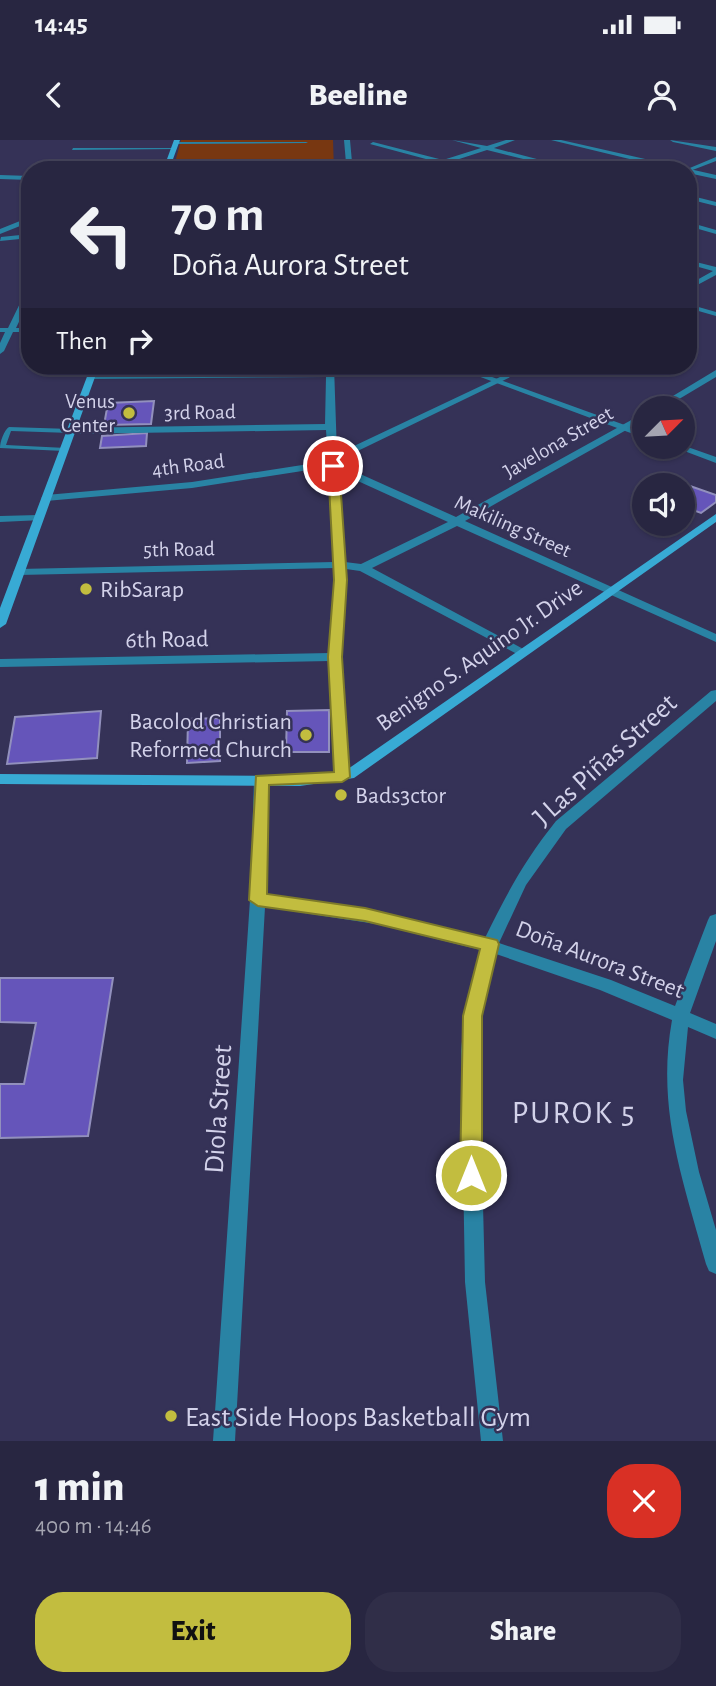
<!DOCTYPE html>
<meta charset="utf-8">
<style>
body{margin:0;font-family:"Alegreya Sans",sans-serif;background:#302e48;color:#f1f3f6;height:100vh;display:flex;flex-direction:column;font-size:26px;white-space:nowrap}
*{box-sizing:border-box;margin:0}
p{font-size:23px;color:#a5a5b1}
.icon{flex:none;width:38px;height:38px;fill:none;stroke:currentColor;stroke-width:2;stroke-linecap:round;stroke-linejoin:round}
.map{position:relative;height:1301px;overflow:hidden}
.panel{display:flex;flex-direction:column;background:#282641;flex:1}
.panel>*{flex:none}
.guide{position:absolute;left:21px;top:21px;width:676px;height:214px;border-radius:28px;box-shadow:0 2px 5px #0004,0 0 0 2px #44435a;background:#282641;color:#f1f3f6;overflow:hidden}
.needle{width:46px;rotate:66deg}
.buttons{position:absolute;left:632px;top:256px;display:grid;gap:14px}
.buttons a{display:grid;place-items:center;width:63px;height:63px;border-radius:50%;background:#282641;box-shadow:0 2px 5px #0004,0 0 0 2px #44435a;font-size:35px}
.pin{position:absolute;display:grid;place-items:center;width:60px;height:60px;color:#fff;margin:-30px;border:4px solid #fff;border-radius:50%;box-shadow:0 2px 7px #0007}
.me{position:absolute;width:77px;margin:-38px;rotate:0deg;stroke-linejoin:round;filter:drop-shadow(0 0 5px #0008)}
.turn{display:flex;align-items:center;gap:24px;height:147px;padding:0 35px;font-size:32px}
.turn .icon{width:91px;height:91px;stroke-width:2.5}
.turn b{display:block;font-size:49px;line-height:60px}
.then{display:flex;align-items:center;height:66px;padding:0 35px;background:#0003;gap:14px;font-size:26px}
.round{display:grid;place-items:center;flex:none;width:74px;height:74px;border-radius:28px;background:#302e48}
.overview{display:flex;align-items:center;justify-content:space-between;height:119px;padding:0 35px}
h1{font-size:42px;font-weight:800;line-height:52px}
.button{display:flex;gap:14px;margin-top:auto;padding:14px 35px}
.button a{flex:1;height:80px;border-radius:28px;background:#c2bd3f;color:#111;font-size:28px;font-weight:800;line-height:80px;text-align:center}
.button a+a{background:#302e48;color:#f1f3f6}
.status{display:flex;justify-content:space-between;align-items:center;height:49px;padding:0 35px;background:#282641;direction:ltr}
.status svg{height:19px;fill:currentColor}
header{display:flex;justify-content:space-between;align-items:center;height:91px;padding:0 35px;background:#282641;font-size:32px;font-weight:800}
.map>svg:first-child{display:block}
.green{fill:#783711}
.building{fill:#6555ba;stroke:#9290bd;stroke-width:2}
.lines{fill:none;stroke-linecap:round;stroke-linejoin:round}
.service{fill:#2983a4;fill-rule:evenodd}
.minor{fill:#2983a4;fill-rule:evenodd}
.tertiary{fill:#2983a4;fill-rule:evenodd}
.secondary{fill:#38aad4;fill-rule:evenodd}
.route{fill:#c2bd3f;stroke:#7e7b29;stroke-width:2}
.poi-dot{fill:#c2bd3f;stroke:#353257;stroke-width:2.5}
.labels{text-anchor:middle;stroke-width:5;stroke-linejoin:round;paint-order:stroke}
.far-poi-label{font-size:21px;fill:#d3d2ea;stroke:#353257;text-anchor:end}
.far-street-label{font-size:21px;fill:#d3d2ea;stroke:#353257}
.poi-label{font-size:24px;fill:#d3d2ea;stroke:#353257;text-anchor:start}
.street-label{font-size:24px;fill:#d3d2ea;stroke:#353257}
.near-street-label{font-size:28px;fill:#d3d2ea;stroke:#353257}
.near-poi-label{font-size:28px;fill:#d3d2ea;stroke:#353257;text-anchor:start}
.near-neighbourhood-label{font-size:32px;letter-spacing:2px;fill:#d3d2ea;stroke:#353257}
</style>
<div class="status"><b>14:45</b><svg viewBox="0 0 49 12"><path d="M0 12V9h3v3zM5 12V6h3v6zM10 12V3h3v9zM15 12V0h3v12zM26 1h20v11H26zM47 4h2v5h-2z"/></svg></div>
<header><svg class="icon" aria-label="back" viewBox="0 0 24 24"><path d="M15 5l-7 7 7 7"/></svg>Beeline<svg class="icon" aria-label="person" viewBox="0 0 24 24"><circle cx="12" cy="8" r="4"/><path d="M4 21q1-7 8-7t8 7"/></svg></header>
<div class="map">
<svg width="716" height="1301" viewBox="0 0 716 1301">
<rect width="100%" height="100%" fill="#353257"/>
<path class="green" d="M181 0H333L334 30H173Z"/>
<path class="building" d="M154 261 151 284 104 285 108 263Z
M147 293 146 306 100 308 102 296Z
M690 346 716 355V362L701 373 682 366V351Z
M329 570V612H286L287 571Z
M101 571 97 618 7 624 15 577Z
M220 578V621L187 623 188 579Z
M0 838H113L88 996 0 998V944H24L36 883 0 882Z"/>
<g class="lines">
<path class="service" d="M176 2H306L308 3 175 4Z
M73 8H174L176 9 72 10Z
M9 287 71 289 74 291 71 293 11 291 6 305 66 308 67 309 64 311 0 308C0 302 4 290 9 287Z"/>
<path class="minor" d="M344 0H350L352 22 363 30H355L346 23Z
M452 0 487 6 506 0H515L494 8 579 30H568L487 10 450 22 478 30C466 30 455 24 444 24 435 24 426 30 416 30L437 22 370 4 373 2 443 20 481 8Z
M670 0 716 7V11L673 2Z
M716 17V21L690 31 685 30Z
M0 35 30 36V40L0 39Z
M688 55 716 62V66L688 59Z
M30 77V82L0 94V89Z
M688 82 716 90V94L688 86Z
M30 94V98L0 101 1 97Z
M688 120 716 127V135L688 150V145L713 131 688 124Z
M30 149V159L16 188H30V192H13L4 211 0 214V203L5 192H0V188H8L26 151Z
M688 164 716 172V176L688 168Z
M326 226H334L337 314 523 226H533L337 321 338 324 456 377 644 273V280L465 381 716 494V502L457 386 372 428 527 511 521 515 517 514 360 431 346 429 342 517 349 637 342 642 335 637 330 521 0 527V519L330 513 335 428 19 435 13 432 19 429 334 422 328 327 192 348 46 361 41 358 46 355 192 342 328 321 326 290 71 294 66 291 71 288 325 284 326 237 91 239 87 236 88 234 326 231ZM338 332 448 382 361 424 345 422Z
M716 230V237L664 268H653Z
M38 375 42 376V380L0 382V376Z
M716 550V561L566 689 526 745 499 803 611 840 675 866 708 780 710 776 716 774V801L690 873 716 884V899L688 887 683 940 686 971 699 1032 716 1090V1134L709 1131 706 1124C683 1040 656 969 672 880L600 850 496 814 481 876 479 910 485 1142 503 1301H481L465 1142 461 910 465 876 481 810 376 784 265 767 235 1301H213L250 760 254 640 256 637H266L268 640 266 755 376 772 485 798C507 753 524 721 556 681L711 551Z"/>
<path class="tertiary" d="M551 0H561L716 35V39L688 33V30H675Z
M451 226H462L644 292V298Z
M682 305 716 317V323L671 306Z"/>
<path class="secondary" d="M174 0H180L169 30H163Z
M91 226H99L6 484 0 488V468Z
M716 374V382L354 638 300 646 0 644V634L300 636 345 631Z"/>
</g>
<path class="route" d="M333 323 339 326 347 440 342 517 350 637 342 642 269 645 267 754 365 768 497 800 499 804 482 876V1035L479 1042 471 1045 463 1042 460 1035 463 876 480 809 365 781 258 766 249 760 256 636 334 632 328 517 334 440 328 326Z"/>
<g class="poi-dot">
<circle cx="129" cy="273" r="7"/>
<circle cx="86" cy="449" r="7"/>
<circle cx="306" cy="595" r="7"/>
<circle cx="341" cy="655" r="7"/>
<circle cx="171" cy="1276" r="7"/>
</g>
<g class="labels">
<g class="far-poi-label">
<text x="115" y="268">Venus<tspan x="115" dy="24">Center</tspan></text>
</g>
<g class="far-street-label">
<text transform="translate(200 272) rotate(-1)" y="7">3rd Road</text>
<text transform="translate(558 302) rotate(-30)" y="7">Javelona Street</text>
<text transform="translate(188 325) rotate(-7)" y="7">4th Road</text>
<text transform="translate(513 386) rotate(24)" y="7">Makiling Street</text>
<text transform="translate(179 409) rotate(-1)" y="7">5th Road</text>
</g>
<g class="poi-label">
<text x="100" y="457">RibSarap</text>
<text x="292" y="589" text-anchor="end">Bacolod Christian<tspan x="292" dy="28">Reformed Church</tspan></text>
<text x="355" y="663">Bads3ctor</text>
</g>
<g class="street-label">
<text transform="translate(167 499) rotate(-1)" y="8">6th Road</text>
<text transform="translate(479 515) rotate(-35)" y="8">Benigno S. Aquino Jr. Drive</text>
<text transform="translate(600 819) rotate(21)" y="8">Doña Aurora Street</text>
</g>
<g class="near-street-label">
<text transform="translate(604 619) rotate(-42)" y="10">J Las Piñas Street</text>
<text transform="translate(217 969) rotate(-86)" y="10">Diola Street</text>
</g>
<g class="near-poi-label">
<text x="185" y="1286">East Side Hoops Basketball Gym</text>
</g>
<g class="near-neighbourhood-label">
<text x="574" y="983">PUROK 5</text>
</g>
</g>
</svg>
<div class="buttons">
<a><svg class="needle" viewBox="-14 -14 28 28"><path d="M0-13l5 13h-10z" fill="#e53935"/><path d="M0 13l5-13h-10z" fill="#a5a5b1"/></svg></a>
<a><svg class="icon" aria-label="sound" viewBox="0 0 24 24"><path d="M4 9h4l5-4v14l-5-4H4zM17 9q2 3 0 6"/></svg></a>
</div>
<div class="pin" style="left:333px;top:326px;background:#d93025"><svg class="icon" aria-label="arrive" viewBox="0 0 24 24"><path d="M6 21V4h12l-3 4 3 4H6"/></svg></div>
<svg class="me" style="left:471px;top:1035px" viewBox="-20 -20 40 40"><circle r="17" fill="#c2bd3f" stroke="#fff" stroke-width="3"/><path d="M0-11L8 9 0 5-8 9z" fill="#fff"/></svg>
<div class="guide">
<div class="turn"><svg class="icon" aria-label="left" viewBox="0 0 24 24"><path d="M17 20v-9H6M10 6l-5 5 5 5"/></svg><div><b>70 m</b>Doña Aurora Street</div></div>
<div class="then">Then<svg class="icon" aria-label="right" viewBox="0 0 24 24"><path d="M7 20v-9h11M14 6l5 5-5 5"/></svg></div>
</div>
</div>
<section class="panel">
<div class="overview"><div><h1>1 min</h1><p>400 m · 14:46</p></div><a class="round" style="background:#d93025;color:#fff"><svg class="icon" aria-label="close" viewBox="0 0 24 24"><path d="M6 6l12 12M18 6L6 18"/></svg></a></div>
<div class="button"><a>Exit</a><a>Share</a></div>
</section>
